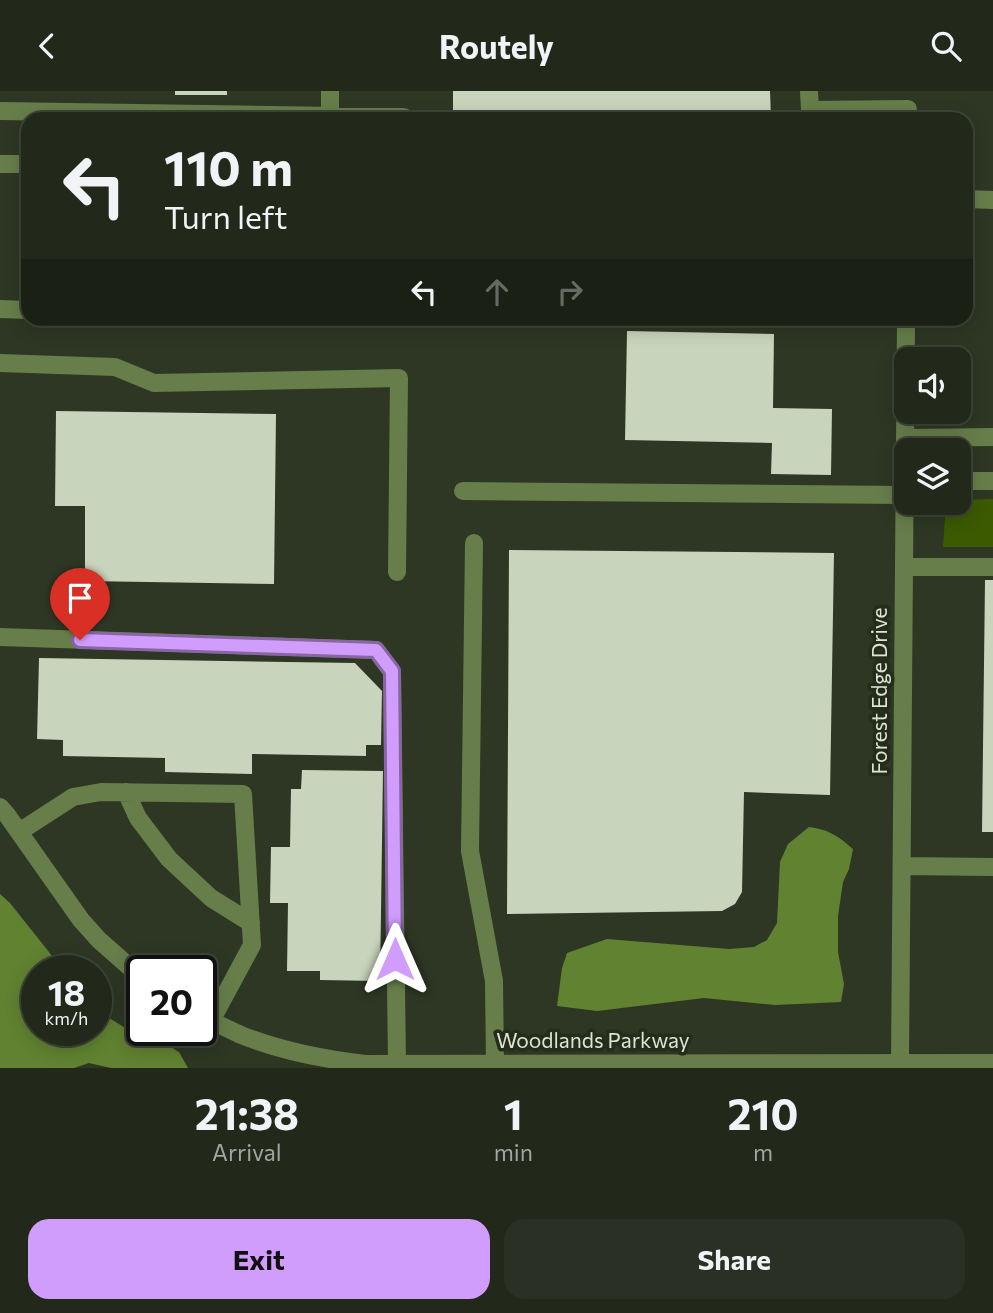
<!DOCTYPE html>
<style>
body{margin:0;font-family:Commissioner,sans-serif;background:#2a3124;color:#f1f3f6;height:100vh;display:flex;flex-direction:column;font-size:26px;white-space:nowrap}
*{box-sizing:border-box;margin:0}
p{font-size:23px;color:#a2a6a3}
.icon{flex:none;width:38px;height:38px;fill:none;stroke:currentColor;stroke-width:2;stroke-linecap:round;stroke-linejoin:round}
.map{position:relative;height:977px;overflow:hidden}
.details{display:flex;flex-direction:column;background:#22291b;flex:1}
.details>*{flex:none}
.hud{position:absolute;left:21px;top:21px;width:952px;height:214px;border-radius:21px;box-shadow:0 4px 18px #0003,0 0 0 2px #3f453a;background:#22291b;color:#f1f3f6;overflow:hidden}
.buttons{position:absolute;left:894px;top:256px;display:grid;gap:14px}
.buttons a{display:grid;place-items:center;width:77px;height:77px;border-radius:14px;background:#22291b;box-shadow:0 4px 18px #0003,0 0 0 2px #3f453a;font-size:35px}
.speed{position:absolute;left:21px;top:864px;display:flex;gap:14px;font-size:35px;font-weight:700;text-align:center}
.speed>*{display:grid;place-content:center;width:91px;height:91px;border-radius:50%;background:#22291b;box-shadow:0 4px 18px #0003,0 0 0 2px #3f453a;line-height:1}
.speed small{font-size:18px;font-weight:400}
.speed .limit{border:4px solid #111;border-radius:10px;background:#fff;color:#111}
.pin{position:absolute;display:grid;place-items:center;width:60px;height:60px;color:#fff;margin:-72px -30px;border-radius:50% 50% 50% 0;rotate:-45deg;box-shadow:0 0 7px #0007}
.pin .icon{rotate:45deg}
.me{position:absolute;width:77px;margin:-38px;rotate:0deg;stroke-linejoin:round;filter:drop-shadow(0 0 5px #0008)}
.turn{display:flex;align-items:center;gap:24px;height:147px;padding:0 28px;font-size:32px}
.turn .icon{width:91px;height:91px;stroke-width:2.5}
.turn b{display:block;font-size:49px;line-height:60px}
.lanes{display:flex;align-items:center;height:66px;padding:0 28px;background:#0003;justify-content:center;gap:35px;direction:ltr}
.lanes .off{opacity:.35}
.eta{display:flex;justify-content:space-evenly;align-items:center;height:119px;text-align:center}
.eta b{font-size:42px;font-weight:700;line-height:49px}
.action{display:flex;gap:14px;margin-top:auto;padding:14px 28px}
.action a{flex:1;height:80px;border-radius:21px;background:#d19dfd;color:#111;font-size:28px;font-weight:700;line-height:80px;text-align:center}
.action a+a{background:#2a3124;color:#f1f3f6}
header{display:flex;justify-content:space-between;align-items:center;height:91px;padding:0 28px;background:#22291b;font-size:32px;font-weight:700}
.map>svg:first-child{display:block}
.green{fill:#3c5a00}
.water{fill:#618231}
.building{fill:#c8d4bc}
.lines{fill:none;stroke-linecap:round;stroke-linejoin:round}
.minor{stroke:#677e4b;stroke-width:18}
.route-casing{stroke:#8866a4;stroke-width:18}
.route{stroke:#d19dfd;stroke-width:12}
.labels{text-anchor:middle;stroke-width:7;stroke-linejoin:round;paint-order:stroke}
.street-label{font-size:21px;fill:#dde3d7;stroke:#242d1a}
</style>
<header><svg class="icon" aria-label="back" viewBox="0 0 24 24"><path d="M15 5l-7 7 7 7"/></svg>Routely<svg class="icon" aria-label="search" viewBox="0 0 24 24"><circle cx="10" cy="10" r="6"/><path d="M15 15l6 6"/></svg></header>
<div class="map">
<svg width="993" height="977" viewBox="0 0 993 977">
<rect width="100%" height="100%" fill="#2e3724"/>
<path class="green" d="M993 408V456H943L946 411H959V409Z"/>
<path class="water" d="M809 736C829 739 837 744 853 758L849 778 843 791 838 825V861L844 893 841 911 775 914 704 907 597 920 557 915 562 877 567 862 607 848 729 858 754 856 767 849 777 832 780 771 788 753Z
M0 803 10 812 64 880H37V940H96V916L106 925 135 943 161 950 179 961 188 977H111L89 972 74 977H0Z"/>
<path class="building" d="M175 0H227V4H175Z
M453 0H770L771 28H453Z
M178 228H272V237L177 236Z
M627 240 774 243 773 317 832 318 831 384 771 383 772 352 625 349Z
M56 320 276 323 274 493 85 490V415H55Z
M509 459 834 462 830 704 744 701 742 801 735 813 722 820 507 823Z
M985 489H993V741H982Z
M39 567 355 572 382 600 381 654H366V665L252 663V683L165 681V667L63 665V649L37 648Z
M302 679 383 680 380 890 320 889V880H287L288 812H270L271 756H290L291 698H301Z"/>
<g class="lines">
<path class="minor" d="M809 0 810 19 908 18
M0 20 404 26
M330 25V0
M0 73H28
M966 108 993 109
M0 218 28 219
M0 272 115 276 154 292 399 287 397 481
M905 347 993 346
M959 390H993
M463 400 905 404
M474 452 470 760 494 890 495 973
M904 476H993
M0 546 376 559 392 581 397 973
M126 701 138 727 169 768 211 807 251 832
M0 716 7 724 81 829 99 849 142 887
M19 741 73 706 101 701 243 703 252 854 211 930
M902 775 993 776
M201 925C214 931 228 938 241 944 281 960 322 968 365 973L993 972
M900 972 906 228"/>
</g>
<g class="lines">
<g class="route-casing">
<path id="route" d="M80 549 376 559 392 580 395 868"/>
</g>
<use href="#route" class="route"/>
</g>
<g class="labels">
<g class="street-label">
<text transform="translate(880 600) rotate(-90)" y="7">Forest Edge Drive</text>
<text x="593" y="957">Woodlands Parkway</text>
</g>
</g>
</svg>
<div class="buttons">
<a><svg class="icon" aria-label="sound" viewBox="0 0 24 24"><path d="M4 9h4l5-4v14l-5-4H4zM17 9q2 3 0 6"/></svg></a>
<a><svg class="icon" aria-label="layers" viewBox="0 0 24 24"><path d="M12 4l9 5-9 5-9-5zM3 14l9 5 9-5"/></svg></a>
</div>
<div class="speed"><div>18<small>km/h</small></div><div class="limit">20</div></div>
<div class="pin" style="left:80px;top:549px;background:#d93025"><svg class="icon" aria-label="arrive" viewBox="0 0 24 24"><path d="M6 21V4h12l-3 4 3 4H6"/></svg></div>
<svg class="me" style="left:395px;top:868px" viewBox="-20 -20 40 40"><path d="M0-17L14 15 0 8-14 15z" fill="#d19dfd" stroke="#fff" stroke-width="4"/></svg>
<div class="hud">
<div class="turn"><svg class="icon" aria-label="left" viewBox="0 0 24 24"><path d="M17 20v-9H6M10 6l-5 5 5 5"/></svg><div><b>110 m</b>Turn left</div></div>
<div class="lanes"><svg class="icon" aria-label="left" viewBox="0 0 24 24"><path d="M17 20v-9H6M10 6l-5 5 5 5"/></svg><svg class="icon off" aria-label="ahead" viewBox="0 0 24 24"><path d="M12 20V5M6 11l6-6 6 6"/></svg><svg class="icon off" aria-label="right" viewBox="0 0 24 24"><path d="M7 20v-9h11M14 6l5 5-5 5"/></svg></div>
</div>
</div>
<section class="details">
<div class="eta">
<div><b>21:38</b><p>Arrival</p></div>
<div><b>1</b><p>min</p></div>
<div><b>210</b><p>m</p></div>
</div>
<div class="action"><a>Exit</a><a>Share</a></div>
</section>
